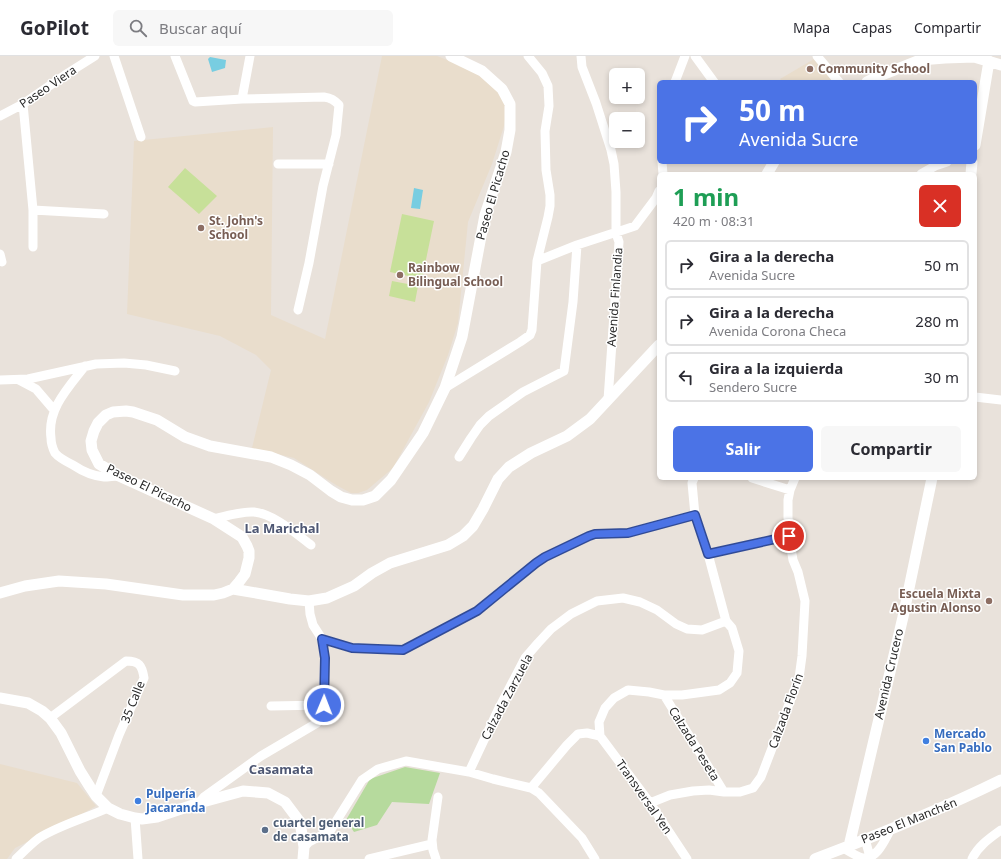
<!DOCTYPE html>
<html lang="es">
<meta charset="utf-8">
<style>
body{margin:0;font-family:"Noto Sans",sans-serif;background:#f7f7f7;color:#2b2b33;height:100vh;display:flex;flex-direction:column;font-size:15px;white-space:nowrap}
*{box-sizing:border-box;margin:0}
p{font-size:13px;color:#7c7c81}
.icon{flex:none;width:22px;height:22px;fill:none;stroke:currentColor;stroke-width:2;stroke-linecap:round;stroke-linejoin:round}
.map{position:relative;flex:1;overflow:hidden}
.drawer{position:absolute;left:657px;top:116px;width:320px;height:308px;display:flex;flex-direction:column;background:#fff;border-radius:6px;box-shadow:0 2px 6px #0003}
.drawer>*{flex:none}
.guide{position:absolute;left:657px;top:24px;width:320px;height:84px;border-radius:6px;box-shadow:0 2px 6px #0003;background:#4b73e6;color:#fff;overflow:hidden}
.controls{position:absolute;left:609px;top:12px;display:grid;gap:8px}
.controls a{display:grid;place-items:center;width:36px;height:36px;border-radius:6px;background:#fff;box-shadow:0 2px 6px #0003;font-size:20px}
.pin{position:absolute;display:grid;place-items:center;width:34px;height:34px;color:#fff;margin:-17px;border:2px solid #fff;border-radius:50%;box-shadow:0 1px 4px #0007}
.me{position:absolute;width:44px;margin:-22px;rotate:1deg;stroke-linejoin:round;filter:drop-shadow(0 0 3px #0008)}
.turn{display:flex;align-items:center;gap:14px;height:84px;padding:0 16px;font-size:18px}
.turn .icon{width:52px;height:52px;stroke-width:2.5}
.turn b{display:block;font-size:28px;line-height:34px}
.round{display:grid;place-items:center;flex:none;width:42px;height:42px;border-radius:6px;background:#f7f7f7}
.headline{display:flex;align-items:center;justify-content:space-between;height:68px;padding:0 16px}
h1{font-size:24px;font-weight:700;line-height:30px;color:#1e9e55}
.action{display:flex;gap:8px;margin-top:auto;padding:8px 16px}
.action a{flex:1;height:46px;border-radius:6px;background:#4b73e6;color:#fff;font-size:16px;font-weight:700;line-height:46px;text-align:center}
.action a+a{background:#f7f7f7;color:#2b2b33}
ul{padding:0;list-style:none}
li{display:flex;align-items:center;gap:12px;height:50px;margin:0 8px 6px;padding:0 8px;border:2px solid #e1e1e2;border-radius:6px}
li div{flex:1}
li b{display:block;font-size:15px}
li em{font-style:normal}
header{display:flex;align-items:center;gap:24px;box-sizing:border-box;height:56px;padding:0 20px;background:#fff;border-bottom:1px solid #e1e1e2}
header strong{font-size:19px}
nav{display:flex;gap:22px;margin-inline-start:auto;font-size:14px}
.search{width:280px;height:36px;background:#f7f7f7;display:flex;align-items:center;gap:10px;box-sizing:border-box;padding:0 14px;border-radius:6px;color:#7c7c81;font-size:15px}
.map>svg:first-child{display:block}
.education{fill:#e9ddcc}
.green{fill:#b6da9d}
.pitch{fill:#c7e099}
.water{fill:#78cde1}
.lines{fill:none;stroke-linecap:round;stroke-linejoin:round}
.minor{stroke:#fff;stroke-width:9}
.tertiary{stroke:#fff;stroke-width:11}
.route-casing{stroke:#314b96;stroke-width:10}
.route{stroke:#4b73e6;stroke-width:7}
.education-dot{fill:#8d6e63;stroke:#fff;stroke-width:1.5}
.shop-dot{fill:#3f7fe0;stroke:#fff;stroke-width:1.5}
.service-dot{fill:#5c6f8a;stroke:#fff;stroke-width:1.5}
.labels{text-anchor:middle;stroke-width:3;stroke-linejoin:round;paint-order:stroke}
.education-label{font-size:12px;font-weight:bold;fill:#785e54;stroke:#fff;text-anchor:start}
.street-label{font-size:12px;fill:#282828;stroke:#fff}
.shop-label{font-size:12px;font-weight:bold;fill:#366cbe;stroke:#fff;text-anchor:start}
.service-label{font-size:12px;font-weight:bold;fill:#4e5e75;stroke:#fff;text-anchor:start}
.neighbourhood-label{font-size:13px;font-weight:bold;fill:#4e5773;stroke:#fff}
</style>
<header>
<strong>GoPilot</strong>
<div class="search"><svg class="icon" aria-label="search" viewBox="0 0 24 24"><circle cx="10" cy="10" r="6"/><path d="M15 15l6 6"/></svg>Buscar aquí</div>
<nav><a>Mapa</a><a>Capas</a><a>Compartir</a></nav>
</header>
<div class="map">
<svg width="1001" height="803" viewBox="0 0 1001 803">
<rect width="100%" height="100%" fill="#e9e2db"/>
<path class="education" d="M382 0H437L472 14 499 34 505 46 506 57 504 70 492 108 468 166 458 267 448 299 429 346 393 412 367 434 358 437H351L336 429 294 402 252 392 271 314 256 299 220 280 127 258 134 85 273 71 271 259 325 283Z
M814 3 834 26H783L780 23Z
M0 708 77 727 96 750 68 766 15 792 7 803H0Z"/>
<path class="green" d="M405 711 440 717 429 748 392 746 377 769 354 776 346 764 370 723Z"/>
<path class="pitch" d="M185 112 217 140 199 158 168 131Z
M402 158 434 165 422 223 390 216Z
M392 225 418 230 415 246 389 240Z"/>
<path class="water" d="M210 1 226 4 225 12 212 16 208 3Z
M414 132 423 134 420 153 411 152Z"/>
<g class="lines">
<path class="minor" d="M114 0 141 81
M175 0 193 45 195 46 242 43 324 41C331 42 334 44 339 49L336 79 323 130 309 207 298 254
M581 0 582 11 596 47 611 94 614 108 616 136V177L619 186 608 344
M695 0 714 26
M817 0 839 26
M675 26 685 0
M242 43 250 0
M23 48 33 154V191
M0 60 23 48 68 17 95 0
M662 106 663 118
M278 108H329
M921 118 935 110 947 106
M33 154 104 158
M0 198 2 206
M537 205 577 189 626 173 635 170 656 142 659 135
M85 310C68 332 47 353 51 382 51 387 53 393 55 397 59 402 67 406 73 409 82 415 93 420 104 421 109 421 114 420 119 420
M0 324 28 323 96 308 124 307 146 309 175 315
M19 324 36 333 54 354
M445 332 520 286 530 279 532 274 537 205 548 161 550 150V139L546 114 545 75 549 50 548 30 542 17 528 0
M975 341 1001 344
M459 401 471 382 480 369 489 360 523 336 564 315 573 246 577 189
M752 422 790 434
M214 463C227 460 241 455 254 456 274 458 295 477 311 489
M708 498 789 480
M309 545 310 558 313 569 322 583 351 592 403 594 477 555 535 507 545 501 589 480 595 479 628 477 663 467 695 459
M664 639 724 736
M271 650 324 649
M50 662 126 605C139 605 142 609 144 622L119 679 96 740
M600 680 599 666 605 652 614 642 628 634 649 636 664 639H682L719 634 730 627 737 617 739 595 732 572 726 565 708 498 695 459 692 427 694 422
M600 680 650 747 687 803
M469 716 499 652 525 602 538 587 551 573 571 558 597 545 623 542 640 546 657 554 676 568 687 573 702 574 726 565
M531 732 567 689 578 678 587 677 600 680
M199 747 204 741 261 700 317 667 321 662 324 649 325 602 322 583
M650 747 670 739 693 735 709 734 724 736H740L753 732 761 721 799 622 802 600 805 545 798 516 793 504 789 480 788 461V444L790 434 795 422
M135 762 138 803
M865 783 870 801V803
M304 791 309 786 330 775 362 724 378 713 406 705 469 716 493 723 531 732 539 737 582 782 595 803
M843 792C848 795 859 801 863 802 878 803 885 783 891 773
M16 803C23 796 31 788 39 782 60 769 86 762 108 752
M369 803 432 788
M436 803 433 794 432 784 438 741
M972 803C978 790 990 782 1001 774"/>
<path class="tertiary" d="M867 26 877 21 920 4 945 2 974 1 1001 9
M975 89 989 5
M767 118 774 106
M971 118 972 106
M233 533 290 543 309 545 327 542 354 530 372 517 390 507 448 489 463 480 473 470 483 453 498 423 509 411 531 397 567 380 590 363 659 289
M0 537 25 530 59 525 106 528 183 539H214L223 537 233 533 239 526 245 518 249 502V495L247 490 242 481 214 463 119 420 99 408 92 394 91 385 94 375 98 367 106 359 113 356 126 355 133 356 157 364 185 381 210 390 271 401 291 409 310 419 331 435 341 441 352 444H363L375 440 391 424 423 377 445 332 462 281 485 159 506 96 510 74V48L502 33 482 15 451 0
M0 642 28 647 42 655 50 662 61 677 80 715 90 731 96 740 108 752 120 758 135 762 142 763 157 761 199 747 243 735 268 737 285 746 300 766 304 791 303 803
M849 790 903 561 932 422
M815 803C878 779 940 754 1001 724"/>
</g>
<g class="lines">
<g class="route-casing">
<path id="route" d="M324 649 325 602 322 583 352 592 403 594 477 555 536 507 545 501 589 480 595 478 628 477 695 459 708 498 789 480"/>
</g>
<use href="#route" class="route"/>
</g>
<g class="education-dot">
<circle cx="810" cy="13" r="4"/>
<circle cx="201" cy="172" r="4"/>
<circle cx="400" cy="219" r="4"/>
<circle cx="989" cy="545" r="4"/>
</g>
<g class="shop-dot">
<circle cx="926" cy="685" r="4"/>
<circle cx="138" cy="745" r="4"/>
</g>
<circle class="service-dot" cx="265" cy="774" r="4"/>
<g class="labels">
<g class="education-label">
<text x="818" y="17">Community School</text>
<text x="209" y="169">St. John's<tspan x="209" dy="14">School</tspan></text>
<text x="408" y="216">Rainbow<tspan x="408" dy="14">Bilingual School</tspan></text>
<text x="981" y="542" text-anchor="end">Escuela Mixta<tspan x="981" dy="14">Agustin Alonso</tspan></text>
</g>
<g class="street-label">
<text transform="translate(48 31) rotate(-34)" y="4">Paseo Viera</text>
<text transform="translate(493 139) rotate(-74)" y="4">Paseo El Picacho</text>
<text transform="translate(615 241) rotate(-86)" y="4">Avenida Finlandia</text>
<text transform="translate(149 432) rotate(26)" y="4">Paseo El Picacho</text>
<text transform="translate(889 618) rotate(-77)" y="4">Avenida Crucero</text>
<text transform="translate(507 641) rotate(-62)" y="4">Calzada Zarzuela</text>
<text transform="translate(133 646) rotate(-68)" y="4">35 Calle</text>
<text transform="translate(786 655) rotate(-70)" y="4">Calzada Florín</text>
<text transform="translate(694 688) rotate(58)" y="4">Calzada Peseta</text>
<text transform="translate(644 741) rotate(55)" y="4">Transversal Yen</text>
<text transform="translate(909 765) rotate(-22)" y="4">Paseo El Manchén</text>
</g>
<g class="shop-label">
<text x="934" y="682">Mercado<tspan x="934" dy="14">San Pablo</tspan></text>
<text x="146" y="742">Pulpería<tspan x="146" dy="14">Jacaranda</tspan></text>
</g>
<g class="service-label">
<text x="273" y="771">cuartel general<tspan x="273" dy="14">de casamata</tspan></text>
</g>
<g class="neighbourhood-label">
<text x="282" y="477">La Marichal</text>
<text x="281" y="718">Casamata</text>
</g>
</g>
</svg>
<div class="controls">
<a>+</a>
<a>−</a>
</div>
<div class="pin" style="left:789px;top:480px;background:#d93025"><svg class="icon" aria-label="arrive" viewBox="0 0 24 24"><path d="M6 21V4h12l-3 4 3 4H6"/></svg></div>
<svg class="me" style="left:324px;top:649px" viewBox="-20 -20 40 40"><circle r="17" fill="#4b73e6" stroke="#fff" stroke-width="3"/><path d="M0-11L8 9 0 5-8 9z" fill="#fff"/></svg>
<div class="guide">
<div class="turn"><svg class="icon" aria-label="right" viewBox="0 0 24 24"><path d="M7 20v-9h11M14 6l5 5-5 5"/></svg><div><b>50 m</b>Avenida Sucre</div></div>
</div>
<section class="drawer">
<div class="headline"><div><h1>1 min</h1><p>420 m · 08:31</p></div><a class="round" style="background:#d93025;color:#fff"><svg class="icon" aria-label="close" viewBox="0 0 24 24"><path d="M6 6l12 12M18 6L6 18"/></svg></a></div>
<ul>
<li><svg class="icon" aria-label="right" viewBox="0 0 24 24"><path d="M7 20v-9h11M14 6l5 5-5 5"/></svg><div><b>Gira a la derecha</b><p>Avenida Sucre</p></div><em>50 m</em></li>
<li><svg class="icon" aria-label="right" viewBox="0 0 24 24"><path d="M7 20v-9h11M14 6l5 5-5 5"/></svg><div><b>Gira a la derecha</b><p>Avenida Corona Checa</p></div><em>280 m</em></li>
<li><svg class="icon" aria-label="left" viewBox="0 0 24 24"><path d="M17 20v-9H6M10 6l-5 5 5 5"/></svg><div><b>Gira a la izquierda</b><p>Sendero Sucre</p></div><em>30 m</em></li>
</ul>
<div class="action"><a>Salir</a><a>Compartir</a></div>
</section>
</div>
